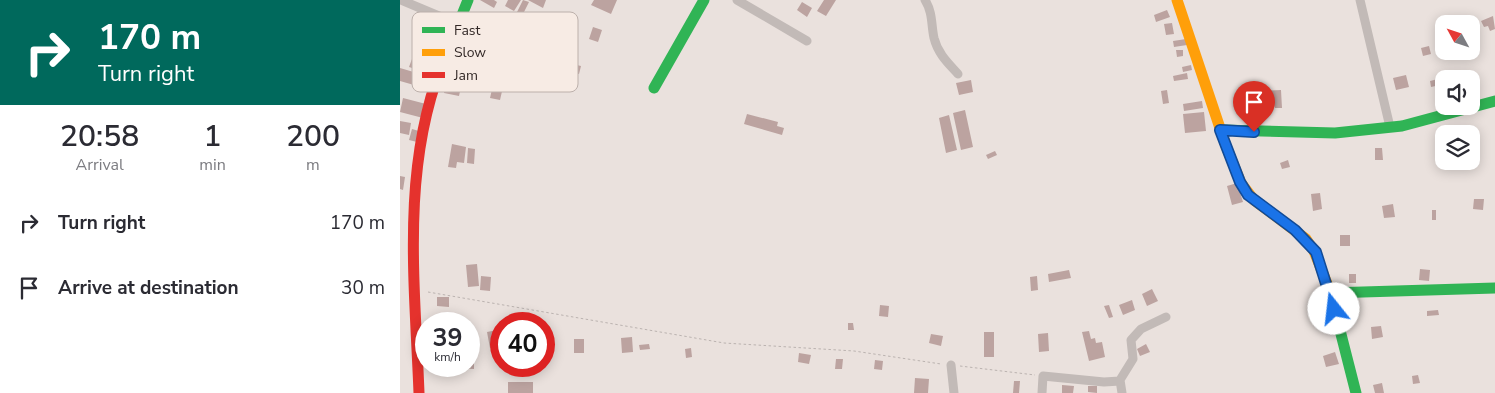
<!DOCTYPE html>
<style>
body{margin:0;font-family:"Nunito Sans",sans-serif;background:#f7f7f7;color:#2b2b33;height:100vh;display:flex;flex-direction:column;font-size:19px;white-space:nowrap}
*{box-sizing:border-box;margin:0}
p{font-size:16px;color:#7c7c81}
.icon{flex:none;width:28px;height:28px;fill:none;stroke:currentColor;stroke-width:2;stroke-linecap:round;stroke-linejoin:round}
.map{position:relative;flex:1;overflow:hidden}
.details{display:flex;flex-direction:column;background:#fff;width:400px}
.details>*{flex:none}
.top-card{background:#00695c;color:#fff;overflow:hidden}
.needle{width:32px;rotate:310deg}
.controls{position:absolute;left:1035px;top:15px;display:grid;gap:10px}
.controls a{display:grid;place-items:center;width:45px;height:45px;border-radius:10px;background:#fff;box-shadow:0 2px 12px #0003;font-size:25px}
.speed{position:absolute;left:15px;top:312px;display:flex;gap:10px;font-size:25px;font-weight:700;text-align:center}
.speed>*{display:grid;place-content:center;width:65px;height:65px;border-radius:50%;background:#fff;box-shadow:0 2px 12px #0003;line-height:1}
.speed small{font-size:12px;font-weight:400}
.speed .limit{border:8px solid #d22;background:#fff;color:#111}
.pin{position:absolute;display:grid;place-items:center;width:42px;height:42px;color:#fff;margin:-51px -21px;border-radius:50% 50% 50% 0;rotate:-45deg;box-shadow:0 0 5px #0007}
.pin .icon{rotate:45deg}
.me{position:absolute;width:55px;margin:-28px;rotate:344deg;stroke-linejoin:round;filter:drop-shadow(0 0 4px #0008)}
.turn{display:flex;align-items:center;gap:18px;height:105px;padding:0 15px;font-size:22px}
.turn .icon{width:65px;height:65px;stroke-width:2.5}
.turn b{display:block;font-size:35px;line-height:42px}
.eta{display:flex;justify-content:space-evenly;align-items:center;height:85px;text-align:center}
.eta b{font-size:30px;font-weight:600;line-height:35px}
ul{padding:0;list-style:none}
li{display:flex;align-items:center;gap:15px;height:65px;padding:0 15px}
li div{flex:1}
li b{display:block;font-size:19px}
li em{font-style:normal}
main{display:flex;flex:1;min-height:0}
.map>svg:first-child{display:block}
.building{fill:#bca3a0}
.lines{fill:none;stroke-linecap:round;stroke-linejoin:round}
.path{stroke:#bbb3b0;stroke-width:1;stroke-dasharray:2.5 2.5;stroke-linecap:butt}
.street{stroke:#c2bab7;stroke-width:9}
.fast{stroke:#30b455;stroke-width:11}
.slow{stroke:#ff9f0a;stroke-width:11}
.jam{stroke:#e5322d;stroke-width:11}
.route-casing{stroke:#114b97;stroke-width:12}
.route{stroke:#1a73e8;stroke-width:9}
.key{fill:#f7ebe4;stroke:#bcb0ab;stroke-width:1}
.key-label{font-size:14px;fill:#322826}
</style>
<main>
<section class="details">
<div class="top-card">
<div class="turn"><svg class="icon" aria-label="right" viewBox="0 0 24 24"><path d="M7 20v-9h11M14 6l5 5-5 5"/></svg><div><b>170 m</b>Turn right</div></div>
</div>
<div class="eta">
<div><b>20:58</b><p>Arrival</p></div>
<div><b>1</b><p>min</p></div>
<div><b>200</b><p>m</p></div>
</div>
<ul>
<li><svg class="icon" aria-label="right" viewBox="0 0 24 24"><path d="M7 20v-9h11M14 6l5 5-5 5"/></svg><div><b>Turn right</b></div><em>170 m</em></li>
<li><svg class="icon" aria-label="arrive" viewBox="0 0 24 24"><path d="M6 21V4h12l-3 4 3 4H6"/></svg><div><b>Arrive at destination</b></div><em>30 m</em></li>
</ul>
</section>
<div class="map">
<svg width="1095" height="393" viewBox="0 0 1095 393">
<rect width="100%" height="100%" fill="#eae1dd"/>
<path class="building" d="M80 0H94L97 2 94 8Z
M108 0H121L114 11 105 6Z
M123 0 129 2 122 16 116 14Z
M128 0H146L143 8Z
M194 0H217L211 14 191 5Z
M424 0H436L426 16 417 11Z
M402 2 412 8 407 17 397 10Z
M767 10 770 17 756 22 754 15Z
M1093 16 1095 29 1090 31 1088 26 1084 27 1081 21Z
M772 23 774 34 766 35 764 24Z
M193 27 202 30 198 42 189 39Z
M786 39 787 45 774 47 773 41Z
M1029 46 1031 54 1023 56 1021 48Z
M776 50H783V56L777 57Z
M12 59 31 65 28 73 9 67Z
M168 63 181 66 179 74 166 71Z
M791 65 792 70 783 72 782 67Z
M0 68 17 73 14 85 0 81Z
M787 73 788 79 774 81 773 76Z
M1006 75 1009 87 996 90 993 78Z
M47 79 62 82 59 96 44 93Z
M1038 79 1040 85 1031 87 1030 81Z
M571 80 573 92 559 95 556 83Z
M93 85 103 87 100 100 90 98Z
M767 90 769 103 763 104 761 91Z
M881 90 882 108H875L874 102 864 103 863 91Z
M3 98 26 104 23 118 0 112Z
M802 101 803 108 784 111 783 104Z
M565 110 573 147 561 150 553 113Z
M804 112 806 131 785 133 783 114Z
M347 114 378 122 377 126 384 128 382 135 344 124Z
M549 115 557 150 546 153 539 118Z
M0 121 11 123 9 135 0 133Z
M12 129 19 131 17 142 9 140Z
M52 144 66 147 64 163 57 162 56 168 48 167Z
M68 148 75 149 74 164 67 163Z
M975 148H982L983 160H975Z
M595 151 597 155 588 159 586 155Z
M888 160 890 167 882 169 880 163Z
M0 176 5 177 3 190 0 189Z
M837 183 843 202 832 205 827 186Z
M920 193 922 209 913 211 911 194Z
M1074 199H1084L1083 210 1073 209Z
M993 204 995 217 984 218 982 206Z
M1032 210H1036V220H1032Z
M940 235H950V246H940Z
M77 264 79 286 68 287 66 265Z
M1020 269 1030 270 1029 281 1019 280Z
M669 270 671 278 649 282 648 274Z
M949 274H956V283H949Z
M81 276 91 277 90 291 80 290Z
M637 276 638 290 631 291 630 277Z
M752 289 758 301 747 306 742 294Z
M37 297H49V307L37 306Z
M732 300 735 310 723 315 719 305Z
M480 305 489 306 488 317 479 316Z
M709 305 713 317 709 318 704 306Z
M1038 310 1039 315 1027 316V311Z
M448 323H453L454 330H448Z
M981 326 983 337 972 339 971 327Z
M97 330 101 345 90 348 87 332Z
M689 331 691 339 695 338 696 343 702 342 705 357 689 361 682 332Z
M584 332H594V357H584Z
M648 333 649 351 639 352 638 334Z
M531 334 543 336 541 346 529 343Z
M232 337 233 352 222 353 221 338Z
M174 339H184V353H174Z
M249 344 250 349 240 350 239 345Z
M746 344 750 352 740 356 737 349Z
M291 348 292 357 286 358 285 349Z
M935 352 939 364 926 367 923 356Z
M399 353 411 355 409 364 398 362Z
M69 359 74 360V369L55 368 69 366Z
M436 359H443L442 369H435Z
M475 360 483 361 482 370 474 369Z
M1018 375 1020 383 1013 384 1012 376Z
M515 378 529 379 528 393H514Z
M614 381H620L619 393H613Z
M108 382H133V393H108Z
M982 383 984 393H975L973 385Z
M662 385 674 386 673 393H662Z
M688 386H697V393L688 392Z"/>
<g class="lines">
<path class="path" d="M28 292 324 343 454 351 541 364
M560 366 635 375"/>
<path class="street" d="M1 0 58 24
M337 0 407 41
M525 0C533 13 531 24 534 38 538 54 548 63 558 74
M960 0 990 127
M551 365 554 393
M642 393 643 376 704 382 720 381
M722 393 720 380 733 359 731 340 741 329 766 317"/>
<path class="fast" d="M41 67 68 0
M254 88 304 0
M821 130 935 133 1002 126 1095 101
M930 291 956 393
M930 293 1095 288"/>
<path class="slow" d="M777 0 826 146 841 183 854 200 906 239 914 251 930 291"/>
<path class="jam" d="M19 393C15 285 1 171 41 67"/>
</g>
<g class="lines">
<g class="route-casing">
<path id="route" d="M854 132 820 130 840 182 848 195 895 230 916 252 934 309"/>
</g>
<use href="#route" class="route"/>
</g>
<rect x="12" y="12" width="166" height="80" rx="8" class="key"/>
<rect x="22" y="27" width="23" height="6" fill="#30b455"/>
<rect x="22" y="49" width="23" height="7" fill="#ff9f0a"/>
<rect x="22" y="72" width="23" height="6" fill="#e5322d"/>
<g class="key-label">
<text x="54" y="35">Fast</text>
<text x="54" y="57">Slow</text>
<text x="54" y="80">Jam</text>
</g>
</svg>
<div class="controls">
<a><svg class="needle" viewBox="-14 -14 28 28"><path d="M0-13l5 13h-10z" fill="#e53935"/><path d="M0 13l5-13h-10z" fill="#7c7c81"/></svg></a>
<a><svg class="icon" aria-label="sound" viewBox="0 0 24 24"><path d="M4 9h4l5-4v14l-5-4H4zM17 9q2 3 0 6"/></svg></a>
<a><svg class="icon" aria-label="layers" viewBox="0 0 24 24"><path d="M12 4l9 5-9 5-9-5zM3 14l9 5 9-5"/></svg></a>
</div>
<div class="speed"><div>39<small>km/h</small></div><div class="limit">40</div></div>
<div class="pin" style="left:854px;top:132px;background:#d93025"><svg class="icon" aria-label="arrive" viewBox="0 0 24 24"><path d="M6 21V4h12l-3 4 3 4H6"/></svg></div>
<svg class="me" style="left:934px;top:309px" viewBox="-20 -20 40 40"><circle r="19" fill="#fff"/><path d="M0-13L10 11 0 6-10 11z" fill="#1a73e8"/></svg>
</div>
</main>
